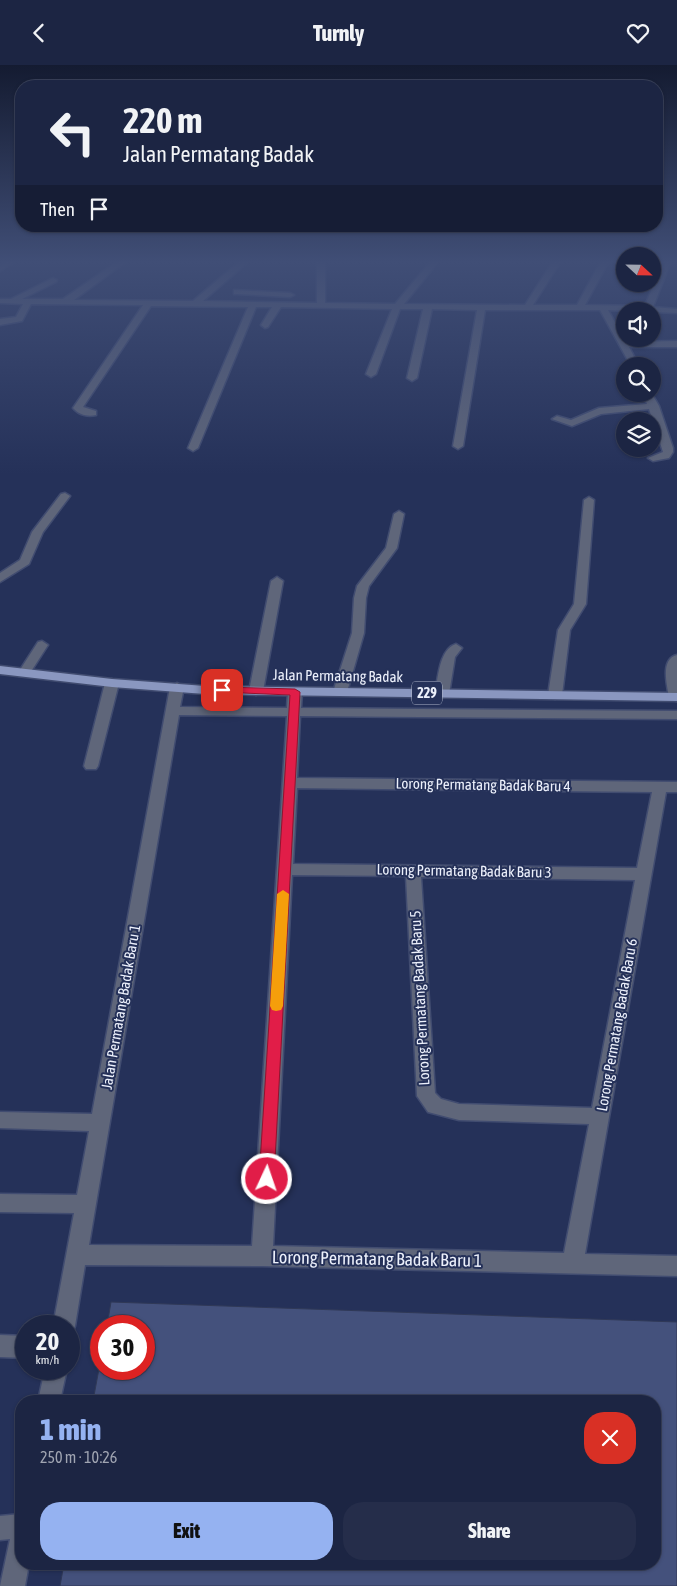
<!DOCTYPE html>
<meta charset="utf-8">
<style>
body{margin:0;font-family:"Asap Condensed",sans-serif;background:#252d4a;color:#f1f3f6;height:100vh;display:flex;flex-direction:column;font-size:19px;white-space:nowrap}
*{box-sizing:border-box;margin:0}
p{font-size:16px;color:#a0a5b2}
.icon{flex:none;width:28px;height:28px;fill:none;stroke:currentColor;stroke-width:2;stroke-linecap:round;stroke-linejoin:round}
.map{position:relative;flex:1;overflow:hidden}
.side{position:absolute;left:15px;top:1330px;width:646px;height:175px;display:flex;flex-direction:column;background:#1c2543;border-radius:20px;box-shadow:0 1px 4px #0004,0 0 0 1px #3a425c}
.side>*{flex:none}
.top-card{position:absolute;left:15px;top:15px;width:648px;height:152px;border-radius:20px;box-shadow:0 1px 4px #0004,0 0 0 1px #3a425c;background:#1c2543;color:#f1f3f6;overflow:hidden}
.needle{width:32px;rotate:112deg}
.buttons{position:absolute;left:616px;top:182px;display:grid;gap:10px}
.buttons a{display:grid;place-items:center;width:45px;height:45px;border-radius:50%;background:#1c2543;box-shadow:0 1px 4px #0004,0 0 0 1px #3a425c;font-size:25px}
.speed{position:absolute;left:15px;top:1250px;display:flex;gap:10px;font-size:25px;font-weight:700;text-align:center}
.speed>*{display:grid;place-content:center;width:65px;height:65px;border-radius:50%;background:#1c2543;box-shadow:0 1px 4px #0004,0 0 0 1px #3a425c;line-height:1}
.speed small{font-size:12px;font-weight:400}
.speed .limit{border:8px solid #d22;background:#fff;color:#111}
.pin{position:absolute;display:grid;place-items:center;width:42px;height:42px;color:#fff;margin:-21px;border-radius:10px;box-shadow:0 2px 8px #0006}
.me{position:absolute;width:55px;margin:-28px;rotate:3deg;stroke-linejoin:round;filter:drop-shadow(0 0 4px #0008)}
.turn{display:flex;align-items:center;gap:18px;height:105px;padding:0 25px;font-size:22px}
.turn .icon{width:65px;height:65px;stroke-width:2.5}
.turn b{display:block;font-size:35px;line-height:42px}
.then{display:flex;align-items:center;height:48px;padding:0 25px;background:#0003;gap:10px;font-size:19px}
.round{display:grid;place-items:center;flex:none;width:52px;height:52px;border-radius:20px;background:#252d4a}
.head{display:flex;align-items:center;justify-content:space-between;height:85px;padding:0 25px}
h1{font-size:30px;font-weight:800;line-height:38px;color:#95b2f1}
.primary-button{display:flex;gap:10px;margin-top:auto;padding:10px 25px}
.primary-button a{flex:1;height:58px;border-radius:20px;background:#95b2f1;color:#111;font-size:20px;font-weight:800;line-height:58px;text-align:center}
.primary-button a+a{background:#252d4a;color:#f1f3f6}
header{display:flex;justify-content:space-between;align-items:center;height:65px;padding:0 25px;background:#1c2543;font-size:22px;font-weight:800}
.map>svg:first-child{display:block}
.building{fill:#44517c;stroke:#303957}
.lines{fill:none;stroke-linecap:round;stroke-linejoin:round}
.minor-casing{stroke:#414c70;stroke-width:3}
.major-casing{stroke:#414c70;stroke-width:3}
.minor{fill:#5f667a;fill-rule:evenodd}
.major{fill:#8a97c0;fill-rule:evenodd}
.route{fill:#e11d48;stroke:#92132f}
.slow{fill:#f59e0b}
.labels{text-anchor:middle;stroke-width:4;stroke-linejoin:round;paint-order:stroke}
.shield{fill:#253159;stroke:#b0b7ca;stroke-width:1}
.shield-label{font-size:14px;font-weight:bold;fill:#ecf0fb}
.street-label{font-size:15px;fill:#ecf0fb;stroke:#253159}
.near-street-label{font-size:18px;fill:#ecf0fb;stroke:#253159}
</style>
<header><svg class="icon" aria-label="back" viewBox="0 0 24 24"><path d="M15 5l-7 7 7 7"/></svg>Turnly<svg class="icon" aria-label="heart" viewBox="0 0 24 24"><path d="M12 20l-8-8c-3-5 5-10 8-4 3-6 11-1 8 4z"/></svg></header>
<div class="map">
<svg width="677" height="1521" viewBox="0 0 677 1521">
<rect width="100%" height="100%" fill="#253159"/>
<path class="building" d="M111 1237 677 1257V1521H60L64 1499H655V1336H93L101 1293V1304H144V1261H107Z"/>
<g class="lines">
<g class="minor-casing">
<path id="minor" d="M7 196H16L0 206V201Z
M118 196H127L74 235 193 236 240 196H249L203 236 317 238V196H325V238L395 239 431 196H439L404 239 525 240 553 196H561L533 240H577L601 196H609L585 240 645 241 663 196H671L653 242 677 244V248L608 245 626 277 677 276V282H629L639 301H631L600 245H485L463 381 458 384 453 381 477 245 432 244 417 313 412 316 407 313 423 244H400L376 309 371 312 366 309 392 244 281 242 268 262 265 263 261 260 272 242H256L198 383 193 386 188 383 248 242 151 241 83 342 96 346V350C88 352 79 350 73 343L143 240 31 239 22 256 0 260V254L16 252 23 239 0 238V234H11L53 213 57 215 56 217 22 234H63Z
M234 225 290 228 294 230 290 232 237 229H234Z
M643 329H652L659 341 673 383V387L669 393 653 396 648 393 663 387 649 344 601 349 572 361 552 354 557 351 571 355 599 343 647 339Z
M65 428 70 431 43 467 29 499 0 517V508L20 495 32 467 61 429Z
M589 432 594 435 586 539 570 565 562 630 555 634 548 630 558 565 574 539 584 435Z
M399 446 404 449 397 483 369 521 366 533 364 568 347 627 345 630H335L333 627 352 568 354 533 357 521 386 483 394 449Z
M277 512 283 516 263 626 256 630 249 626 271 516Z
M42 576 48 580 30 608 29 611H19L18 608 38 577Z
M456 579 462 583 455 592 449 629 447 632H437L435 629C438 614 439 584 456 579Z
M677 590V636H676L669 632C667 620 660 594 677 590Z
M112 614 119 618 98 701 96 704H86L84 701 105 618Z
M177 618 184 622 180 642 287 643 288 627 295 623 302 627 301 643 677 646V654L300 651 297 713 677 717V727H666L585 1189 677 1191V1211L262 1201 85 1200 75 1261 72 1269 69 1270V1261H53L74 1148 0 1147V1129L77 1130 89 1066 0 1063V1047L92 1049 170 622ZM179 650 287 651 252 1181 89 1180ZM297 723 652 727 637 803 293 799ZM292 810 406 811 417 1031 428 1047 459 1055 589 1059 564 1188 273 1181ZM421 812 635 815 592 1043 459 1039 441 1034 435 1028Z
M0 1270 26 1271V1293L0 1292Z
M45 1304H67L60 1336H38Z
M21 1449V1499H29L25 1521H0L10 1474 0 1475V1451Z"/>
</g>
<g class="major-casing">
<path id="major" d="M0 601 112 614 205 621 677 628V636L205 629 112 622 0 609Z"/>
</g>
<use href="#minor" class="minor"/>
<use href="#major" class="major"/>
</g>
<linearGradient id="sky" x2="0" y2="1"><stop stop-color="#141b31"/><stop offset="0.48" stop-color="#404e76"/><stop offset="1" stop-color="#404e76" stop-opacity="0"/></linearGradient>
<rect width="677" height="409" fill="url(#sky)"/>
<path class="route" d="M222 622 295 624 300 627 274 1114 272 1119 267 1121 261 1119 259 1114 290 630 219 627 217 625Z"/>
<path class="slow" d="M283 825 289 829 283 941 281 945 276 946 272 945 270 941 277 829Z"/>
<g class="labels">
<rect class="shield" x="412" y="616.5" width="30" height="23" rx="4"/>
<g class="shield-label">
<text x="427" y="633">229</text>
</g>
<g class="street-label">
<text transform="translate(338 611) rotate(1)" y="5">Jalan Permatang Badak</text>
<text transform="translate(483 720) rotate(1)" y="5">Lorong Permatang Badak Baru 4</text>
<text transform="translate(464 806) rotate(1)" y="5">Lorong Permatang Badak Baru 3</text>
<text transform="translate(420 933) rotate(-93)" y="5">Lorong Permatang Badak Baru 5</text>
<text transform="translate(121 942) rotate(-80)" y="5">Jalan Permatang Badak Baru 1</text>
<text transform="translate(617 960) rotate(-80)" y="5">Lorong Permatang Badak Baru 6</text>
</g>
<g class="near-street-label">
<text transform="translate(377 1194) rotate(1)" y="6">Lorong Permatang Badak Baru 1</text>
</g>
</g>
</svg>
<div class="buttons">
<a><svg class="needle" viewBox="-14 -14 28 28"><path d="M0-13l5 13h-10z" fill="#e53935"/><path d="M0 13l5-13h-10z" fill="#a0a5b2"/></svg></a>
<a><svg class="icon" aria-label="sound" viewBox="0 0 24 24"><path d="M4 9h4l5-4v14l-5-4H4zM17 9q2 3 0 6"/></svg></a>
<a><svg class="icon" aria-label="search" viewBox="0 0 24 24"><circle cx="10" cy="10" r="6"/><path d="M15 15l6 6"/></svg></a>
<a><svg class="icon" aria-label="layers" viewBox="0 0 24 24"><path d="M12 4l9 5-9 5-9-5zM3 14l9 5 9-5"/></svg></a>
</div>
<div class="speed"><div>20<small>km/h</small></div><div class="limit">30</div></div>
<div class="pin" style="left:222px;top:625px;background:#d93025"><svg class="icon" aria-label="arrive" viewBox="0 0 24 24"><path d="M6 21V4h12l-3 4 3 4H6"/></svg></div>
<svg class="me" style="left:267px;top:1114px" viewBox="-20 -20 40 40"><circle r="17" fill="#e11d48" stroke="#fff" stroke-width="3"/><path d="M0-11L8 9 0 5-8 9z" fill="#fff"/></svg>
<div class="top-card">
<div class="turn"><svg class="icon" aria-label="left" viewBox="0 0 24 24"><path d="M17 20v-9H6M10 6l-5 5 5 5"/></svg><div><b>220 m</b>Jalan Permatang Badak</div></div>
<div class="then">Then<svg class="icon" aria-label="arrive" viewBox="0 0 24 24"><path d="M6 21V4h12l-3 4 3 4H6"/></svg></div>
</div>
<section class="side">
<div class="head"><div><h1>1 min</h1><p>250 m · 10:26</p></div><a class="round" style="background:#d93025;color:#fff"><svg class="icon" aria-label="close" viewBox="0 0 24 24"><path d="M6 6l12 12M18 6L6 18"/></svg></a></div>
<div class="primary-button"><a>Exit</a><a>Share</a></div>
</section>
</div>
